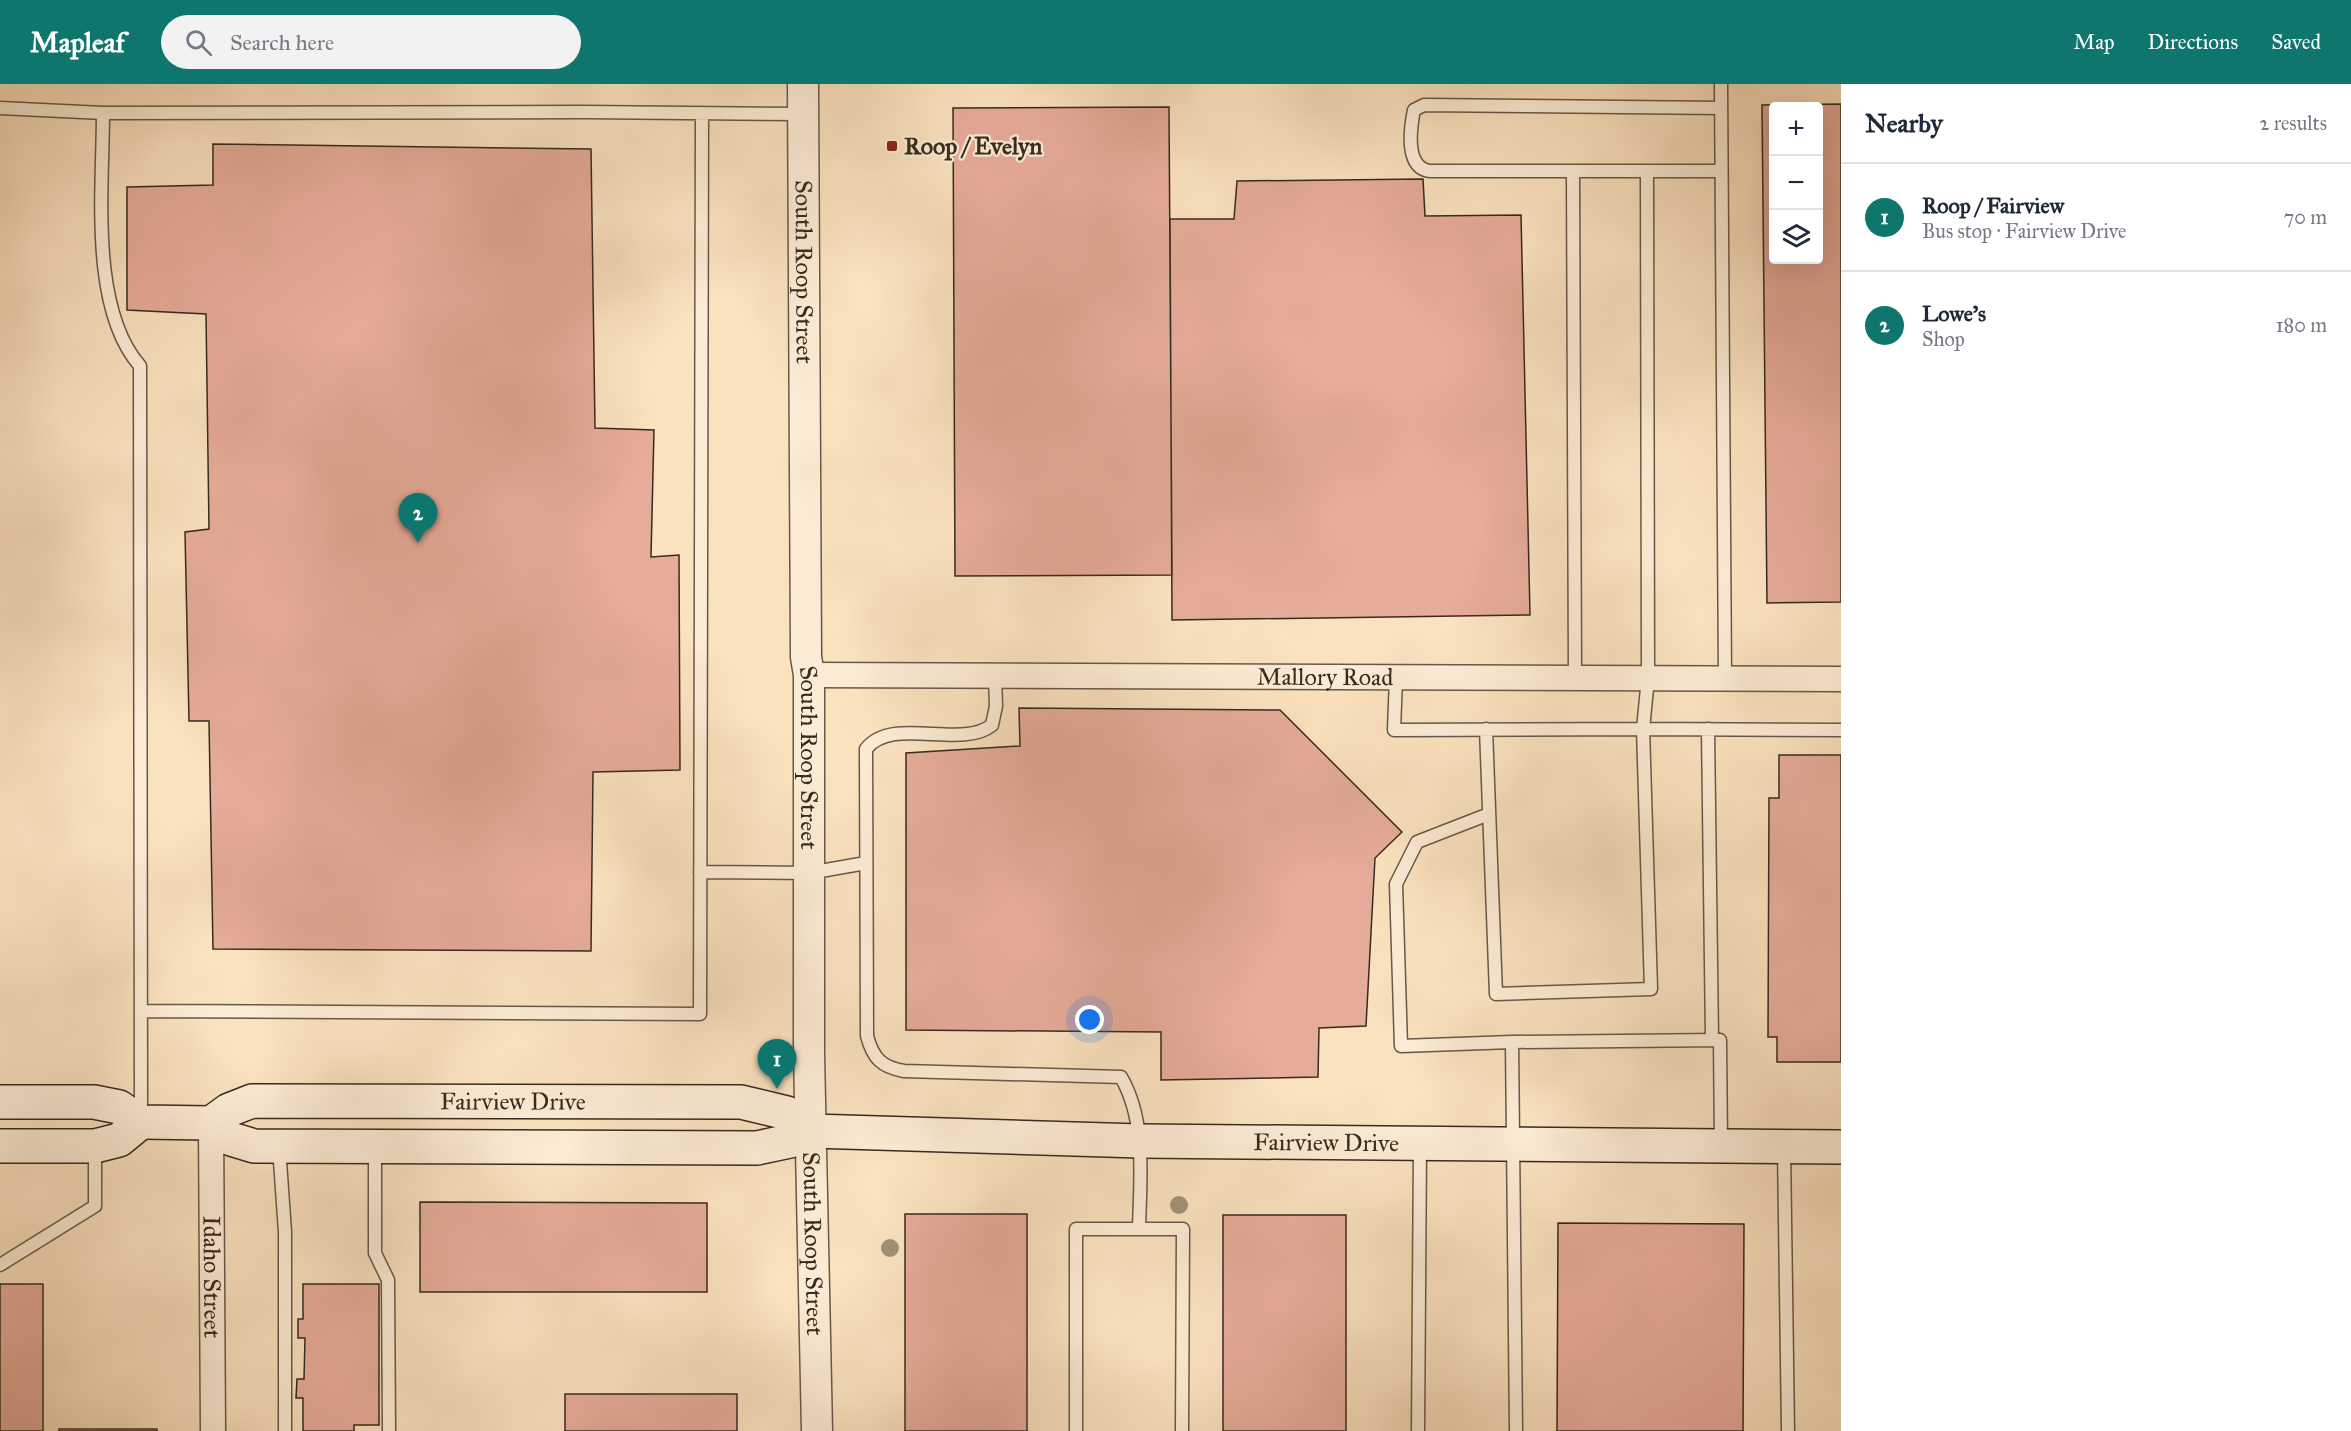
<!DOCTYPE html>
<html lang="en">
<head>
<meta charset="utf-8">
<style>
	:root { --surface:#fff; --page:#f2f2f3; --text:#1f2937; --muted:#747a83; --line:#e0e1e3; --accent:#0f766e }
	body { margin:0; font-family:"IM FELL Great Primer",serif; background:var(--page); color:var(--text) }
	.controls { position:absolute; right:18px; top:18px; display:grid; overflow:hidden; border-radius:6px; box-shadow:0 6px 24px #0002 }
	.controls button { width:54px; height:54px; display:grid; place-items:center; padding:0; border:0; border-bottom:2px solid var(--line); background:var(--surface); color:var(--text); font:30px sans-serif }
	.you { position:absolute; left:1090px; top:936px; width:21px; height:21px; margin:-15px; border:4px solid #fff; border-radius:50%; background:#1a73e8; box-shadow:0 0 0 9px #1a73e833 }
	.badge { display:grid; place-items:center; width:39px; height:39px; border-radius:50%; background:var(--accent); color:#fff; font-size:20px; font-weight:700 }
	.pin { position:absolute; translate:-50% -50px; filter:drop-shadow(0 2px 3px #0008) }
	.pin::after { content:''; position:absolute; top:32px; width:21px; height:18px; background:inherit; clip-path:polygon(0 0,100% 0,50% 100%) }
	.list { margin:0; padding:0; list-style:none }
	h2 { display:flex; justify-content:space-between; align-items:center; height:78px; margin:0; padding:0 24px; font-size:26px }
	h2 small { font-size:20px; font-weight:400; color:var(--muted) }
	.list li { display:grid; grid-template-columns:39px 1fr auto; gap:18px; align-items:center; box-sizing:border-box; height:108px; padding:0 24px; border-top:2px solid var(--line) }
	.list b { display:block; font-size:22px; white-space:nowrap }
	.list p { margin:0; font-size:20px; white-space:nowrap; color:var(--muted) }
	.list em { font-size:20px; font-style:normal; color:var(--muted) }
	.icon { flex:none; width:33px; height:33px; fill:none; stroke:currentColor; stroke-width:2; stroke-linecap:round; stroke-linejoin:round }
	.map { position:relative; flex:none; width:1841px; height:1347px; overflow:hidden }
	header { display:flex; align-items:center; gap:36px; box-sizing:border-box; height:84px; padding:0 30px; background:var(--accent); color:#fff }
	header strong { font-size:28px }
	nav { display:flex; gap:33px; margin-inline-start:auto; font-size:21px }
	.search { width:420px; height:54px; background:var(--page); display:flex; align-items:center; gap:15px; box-sizing:border-box; padding:0 21px; border-radius:33px; color:var(--muted); font-size:22px }
	main { display:flex }
	aside { flex:1; background:var(--surface) }
	.map>svg:first-child { display:block }
	.building { fill:#e6ab99; stroke:#352b20; stroke-width:1.5; fill-rule:evenodd }
	.lines { fill:none; stroke-linecap:round; stroke-linejoin:round }
	.service-casing { stroke:#665948; stroke-width:15 }
	.minor-casing { stroke:#665948; stroke-width:27 }
	.tertiary-casing { stroke:#665948; stroke-width:33 }
	.secondary-casing { stroke:#352b20; stroke-width:36 }
	.service { stroke:#fcecd5; stroke-width:12 }
	.minor { stroke:#fcecd5; stroke-width:24 }
	.tertiary { stroke:#fcecd5; stroke-width:30 }
	.secondary { stroke:#fcecd5; stroke-width:33 }
	.tree { fill:#a09278 }
	.poi-dot { fill:#8f2418; stroke:#fcecd5; stroke-width:2 }
	.labels { text-anchor:middle; stroke-width:4.5; stroke-linejoin:round; paint-order:stroke }
	.poi-label { font-size:24px; font-weight:bold; fill:#352b20; stroke:#fcecd5; text-anchor:start }
	.street-label { font-size:24px; fill:#352b20; stroke:#fcecd5 }
</style>
</head>
<body>
<header>
<strong>Mapleaf</strong>
<div class="search"><svg class="icon" aria-label="search" viewBox="0 0 24 24"><circle cx="10" cy="10" r="6"/><path d="M15 15l6 6"/></svg>Search here</div>
<nav><a>Map</a><a>Directions</a><a>Saved</a></nav>
</header>
<main>
<div class="map">
<svg width="1841" height="1347" viewBox="0 0 1841 1347">
	<rect width="100%" height="100%" fill="#fbe2bf"/>
	<filter id="stains"><feTurbulence type="fractalNoise" baseFrequency=".00333" numOctaves="4"/><feColorMatrix values="0 0 0 0 .2 0 0 0 0 .09 0 0 0 0 .02 0 0 0 .5 -.17"/></filter>
	<radialGradient id="worn" r=".72"><stop offset=".6" stop-color="#630" stop-opacity="0"/><stop offset="1" stop-color="#630" stop-opacity=".3"/></radialGradient>
	<path class="building" d="M1841,20V518L1767,519L1762,21ZM1774,22H1818V176H1774Z
		M1169,23L1172,491L955,492L953,24Z
		M213,60L591,65L595,344L654,346L651,473L679,471L680,686L593,688L591,867L213,865L209,637H189L185,448L209,445L206,230L127,226V103L213,101Z
		M1423,95L1425,132L1521,131L1530,531L1172,536L1170,135H1234L1237,97Z
		M1019,624L1280,626L1402,748L1375,774L1366,942L1319,944L1318,993L1161,996V948L906,946V669L1020,662Z
		M1779,671H1841V978H1777V953H1768L1769,714H1779Z
		M420,1118L707,1119V1208H420Z
		M905,1130H1027V1347H905Z
		M1223,1131H1346V1347H1223Z
		M1558,1139L1744,1140L1743,1347H1557Z
		M0,1200H43V1347H0Z
		M303,1200H379V1341H354V1347H303V1314H296L297,1295H304L305,1254H298V1235H303Z
		M565,1310H737V1347H565Z
		M59,1345H157V1347H59Z"/>
	<g class="lines">
		<g class="service-casing">
			<path id="service" d="M1721,0L1725,594
				M0,24L103,29L584,28L803,30
				M1721,24L1424,21L1414,26C1410,46 1405,84 1430,87H1721
				M103,29C103,103 89,224 140,282L141,1034
				M1573,87L1575,594
				M1647,87L1648,594L1643,645L1841,646
				M995,592L996,622L992,641C961,666 892,631 866,665L867,952C873,974 881,983 904,987L1121,993C1147,1038 1140,1095 1139,1145
				M1396,593L1394,646L1643,645L1651,905L1496,910L1486,645
				M1708,645L1712,956
				M1489,730L1417,758L1396,800L1401,962L1512,958
				M700,788L809,789L866,779
				M142,927L700,930L702,29
				M279,1063L285,1148V1347
				M375,1064V1169L388,1196L389,1347
				M1784,1064L1788,1347
				M0,1181L95,1122V1064
				M1076,1347V1145H1183L1182,1347
				M1418,1347L1420,1061
				M1516,1347L1512,958L1720,956L1721,1062"/>
		</g>
		<g class="minor-casing">
			<g id="minor">
				<path id="s1" d="M809,591L1841,595"/>
				<path id="s2" d="M211,1039L213,1347"/>
			</g>
		</g>
		<g class="tertiary-casing">
			<g id="tertiary">
				<path id="s3" d="M803,0L806,573L809,591V970L817,1347"/>
			</g>
		</g>
		<g class="secondary-casing">
			<g id="secondary">
				<path id="s4" d="M0,1018H94L119,1023L141,1038L211,1039L229,1026L252,1017L741,1018L787,1029L812,1047"/>
				<path id="s5" d="M211,1039L231,1055L254,1062L757,1064L790,1057L812,1047L1140,1057L1841,1063"/>
				<path d="M0,1062H95L119,1056L141,1038"/>
			</g>
		</g>
		<use href="#service" class="service"/>
		<use href="#minor" class="minor"/>
		<use href="#tertiary" class="tertiary"/>
		<use href="#secondary" class="secondary"/>
	</g>
	<g class="tree">
		<circle cx="1179" cy="1121" r="9"/>
		<circle cx="890" cy="1164" r="9"/>
	</g>
	<rect class="poi-dot" x="886" y="56" width="12" height="12" rx="3"/>
	<g class="labels">
		<g class="poi-label">
			<text x="904" y="70">Roop / Evelyn</text>
		</g>
		<g class="street-label">
			<text dy="8" stroke="none"><textPath href="#s3" startOffset="188">South Roop Street</textPath></text>
			<text dy="8" stroke="none"><textPath href="#s1" startOffset="516">Mallory Road</textPath></text>
			<text dy="8" stroke="none"><textPath href="#s3" startOffset="674">South Roop Street</textPath></text>
			<text dy="8" stroke="none"><textPath href="#s4" startOffset="524">Fairview Drive</textPath></text>
			<text dy="8" stroke="none"><textPath href="#s5" startOffset="1125">Fairview Drive</textPath></text>
			<text dy="8" stroke="none"><textPath href="#s3" startOffset="1160">South Roop Street</textPath></text>
			<text dy="8" stroke="none"><textPath href="#s2" startOffset="154">Idaho Street</textPath></text>
		</g>
	</g>
	<rect width="100%" height="100%" filter="url(#stains)"/>
	<rect width="100%" height="100%" fill="url(#worn)"/>
</svg>
<div class="controls">
<button>+</button>
<button>−</button>
<button><svg class="icon" aria-label="layers" viewBox="0 0 24 24"><path d="M12 4l9 5-9 5-9-5zM3 14l9 5 9-5"/></svg></button>
</div>
<div class="you"></div>
<div class="pin badge" style="left:777px;top:1005px">1</div>
<div class="pin badge" style="left:418px;top:459px">2</div>
</div>
<aside>
<h2>Nearby<small>2 results</small></h2>
<ul class="list">
<li><span class="badge">1</span><div><b>Roop / Fairview</b><p>Bus stop · Fairview Drive</p></div><em>70 m</em></li>
<li><span class="badge">2</span><div><b>Lowe's</b><p>Shop</p></div><em>180 m</em></li>
</ul>
</aside>
</main>
</body>
</html>
